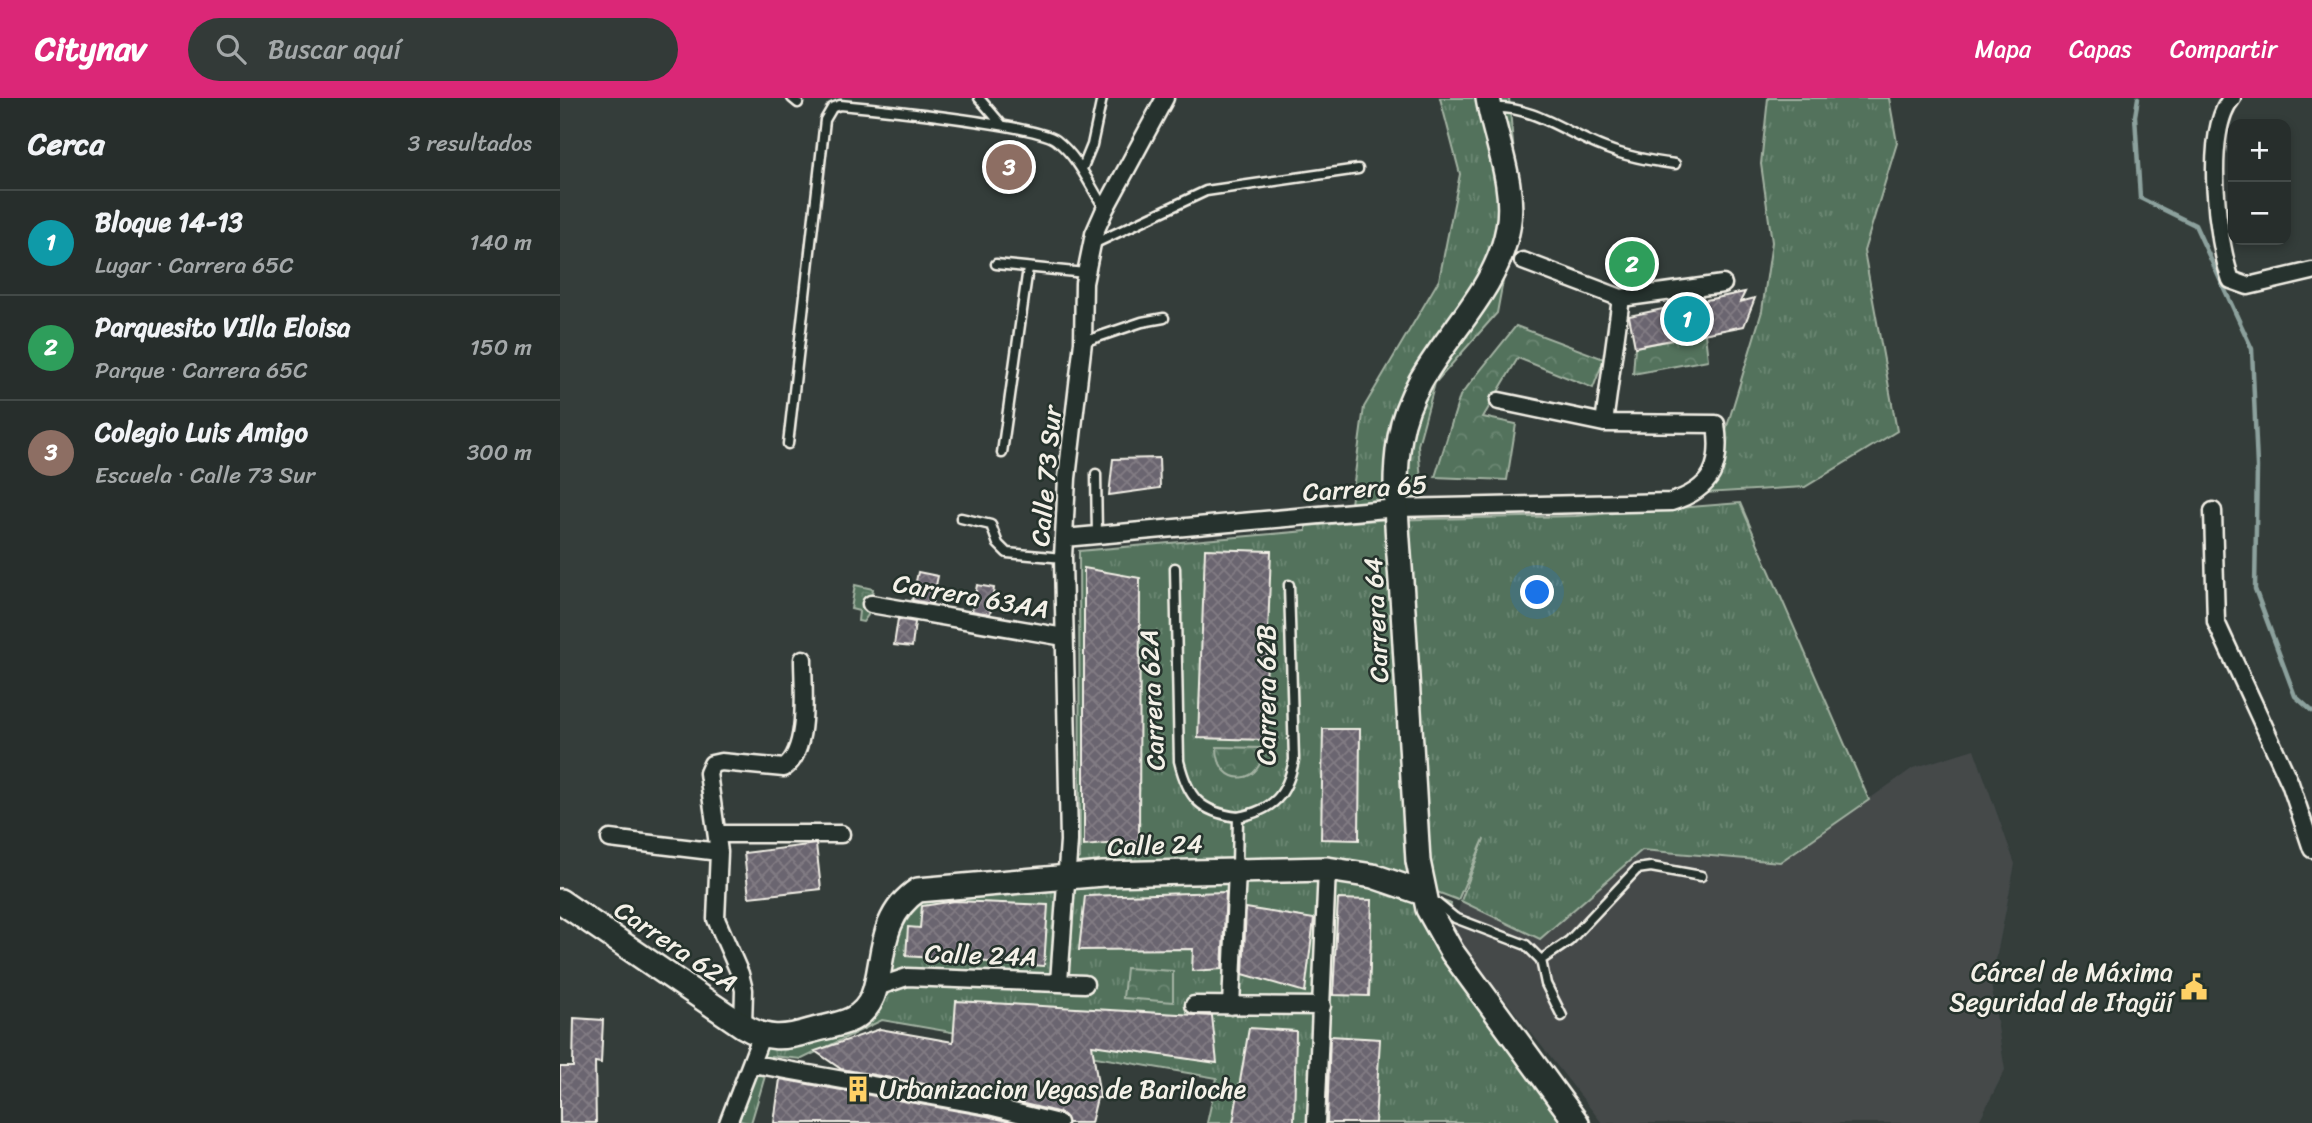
<!DOCTYPE html>
<html lang="es">
<head>
<meta charset="utf-8">
<style>
	:root { --surface:#272e2c; --page:#333a38; --text:#f1f3f6; --muted:#a4a8a9; --line:#434a48; --accent:#db2777 }
	body { margin:0; font-family:Sriracha,sans-serif; background:var(--page); color:var(--text) }
	.controls { position:absolute; right:21px; top:21px; display:grid; overflow:hidden; border-radius:14px; box-shadow:0 4px 10px #0003 }
	.controls button { width:63px; height:63px; display:grid; place-items:center; padding:0; border:0; border-bottom:2px solid var(--line); background:var(--surface); color:var(--text); font:35px sans-serif }
	.you { position:absolute; left:978px; top:495px; width:24px; height:24px; margin:-18px; border:5px solid #fff; border-radius:50%; background:#1a73e8; box-shadow:0 0 0 10px #1a73e833 }
	.badge { display:grid; place-items:center; width:46px; height:46px; border-radius:50%; background:var(--accent); color:#fff; font-size:23px; font-weight:700 }
	.pin { position:absolute; translate:-50% -50%; border:4px solid #fff; box-shadow:0 2px 7px #0006 }
	.list { margin:0; padding:0; list-style:none }
	h2 { display:flex; justify-content:space-between; align-items:center; height:91px; margin:0; padding:0 28px; font-size:30px }
	h2 small { font-size:23px; font-weight:400; color:var(--muted) }
	.list li { display:grid; grid-template-columns:46px 1fr auto; gap:21px; align-items:center; box-sizing:border-box; height:105px; padding:0 28px; border-top:2px solid var(--line) }
	.list b { display:block; font-size:26px; white-space:nowrap }
	.list p { margin:0; font-size:23px; white-space:nowrap; color:var(--muted) }
	.list em { font-size:23px; font-style:normal; color:var(--muted) }
	.icon { flex:none; width:38px; height:38px; fill:none; stroke:currentColor; stroke-width:2; stroke-linecap:round; stroke-linejoin:round }
	.map { position:relative; flex:none; width:1752px; height:1025px; overflow:hidden }
	header { display:flex; align-items:center; gap:42px; box-sizing:border-box; height:98px; padding:0 35px; background:var(--accent); color:#fff }
	header strong { font-size:33px }
	nav { display:flex; gap:38px; margin-inline-start:auto; font-size:24px }
	.search { width:490px; height:63px; background:var(--page); display:flex; align-items:center; gap:18px; box-sizing:border-box; padding:0 24px; border-radius:38px; color:var(--muted); font-size:26px }
	main { display:flex }
	aside { flex:1; background:var(--surface) }
	.map>svg:first-child { display:block }
	.built { fill:#44494a }
	.grass { fill:url(#grass-tufts); stroke:#a3b2a2; stroke-width:2 }
	.park { fill:url(#park-crowns); stroke:#a3b2a2; stroke-width:2 }
	.lines { fill:none; stroke-linecap:round; stroke-linejoin:round }
	.stream { stroke:#8ca19d; stroke-width:4.5 }
	.building { fill:url(#building-cross-hatch); stroke:#f4f1e8; stroke-width:2 }
	.lane-casing { stroke:#f4f1e8; stroke-width:13 }
	.street-casing { stroke:#f4f1e8; stroke-width:21 }
	.secondary-casing { stroke:#f4f1e8; stroke-width:28 }
	.lane { stroke:#26332d; stroke-width:8 }
	.street { stroke:#26332d; stroke-width:16 }
	.secondary { stroke:#26332d; stroke-width:23 }
	.labels { text-anchor:middle; stroke-width:5; stroke-linejoin:round; paint-order:stroke }
	.street-label { font-size:26px; fill:#f4f1e8; stroke:#26332d }
	.poi-label { font-size:26px; fill:#f4f1e8; stroke:#26332d; text-anchor:end }
</style>
</head>
<body>
<header>
<strong>Citynav</strong>
<div class="search"><svg class="icon" aria-label="search" viewBox="0 0 24 24"><circle cx="10" cy="10" r="6"/><path d="M15 15l6 6"/></svg>Buscar aquí</div>
<nav><a>Mapa</a><a>Capas</a><a>Compartir</a></nav>
</header>
<main>
<aside>
<h2>Cerca<small>3 resultados</small></h2>
<ul class="list">
<li><span class="badge" style="background:#0f9aa8">1</span><div><b>Bloque 14-13</b><p>Lugar · Carrera 65C</p></div><em>140 m</em></li>
<li><span class="badge" style="background:#2e9e5b">2</span><div><b>Parquesito VIlla Eloisa</b><p>Parque · Carrera 65C</p></div><em>150 m</em></li>
<li><span class="badge" style="background:#8d6e63">3</span><div><b>Colegio Luis Amigo</b><p>Escuela · Calle 73 Sur</p></div><em>300 m</em></li>
</ul>
</aside>
<div class="map">
<svg width="1752" height="1025" viewBox="0 0 1752 1025">
	<defs>
		<pattern id="grass-tufts" width="24" height="20" patternUnits="userSpaceOnUse" patternTransform="scale(1.75)"><rect width="24" height="20" fill="#52725c"/><path d="M3 7l-1-3M5 7V3M7 7l1-3M15 17l-1-3M17 17v-4M19 17l1-3" fill="none" stroke="#6c8773"/></pattern>
		<pattern id="park-crowns" width="20" height="18" patternUnits="userSpaceOnUse" patternTransform="scale(1.75)"><rect width="20" height="18" fill="#52725c"/><path d="M2 6a3 3 0 1 1 6 0M12 15a3 3 0 1 1 6 0" fill="none" stroke="#6c8773"/></pattern>
		<pattern id="building-cross-hatch" width="8" height="8" patternUnits="userSpaceOnUse" patternTransform="scale(1.75)"><rect width="8" height="8" fill="#6b656f"/><path d="M0 0l8 8M0 8l8-8" fill="none" stroke="#817c84"/></pattern>
	</defs>
	<rect width="100%" height="100%" fill="#343d3a"/>
	<filter id="ink" filterUnits="userSpaceOnUse"><feTurbulence type="fractalNoise" baseFrequency=".0143" numOctaves="2"/><feDisplacementMap in="SourceGraphic" scale="14" xChannelSelector="R" yChannelSelector="G"/><feConvolveMatrix kernelMatrix="1 2 1 2 8 2 1 2 1" color-interpolation-filters="sRGB"/></filter>
	<g filter="url(#ink)">
		<path class="built" d="M1414,651L1455,766L1431,886L1445,972L1418,1025H1042L892,834L901,803L980,841L1082,752L1220,764L1353,670Z"/>
		<path class="grass" d="M880,0H949L958,103L937,215L875,285L858,347L864,418L789,421L804,309L879,182L900,76Z
			M1208,0H1329L1337,45L1304,153L1337,333L1245,389L1145,395L1165,366L1162,345L1202,213L1212,144L1201,66Z
			M1180,405L1309,702L1220,764L1082,752L980,841L901,803L924,741L898,802L864,789L838,786L891,806L887,837L1031,1025H647L657,980L322,922L242,961L211,958L191,1025L179,1023L206,943L299,922C319,875 335,829 371,792L490,791L520,760L519,453L746,433V428L818,422L1016,418Z"/>
		<path class="park" d="M1084,147L1083,184L1061,189L1062,149Z
			M956,228L1044,261L1033,290L958,260L923,319L956,326L947,382L875,379L900,298Z
			M1145,236L1148,262L1073,276L1075,249Z
			M295,487L313,491L308,517L303,524L298,523L299,513L291,511Z
			M657,649L701,650C707,686 657,693 657,649Z
			M566,870L613,873V904L563,900Z"/>
		<g class="lines">
			<path class="stream" d="M1578,0L1575,18L1580,100L1635,127L1692,251L1697,369L1695,491L1735,598L1752,613"/>
		</g>
		<path class="building" d="M1185,194L1180,204L1195,200L1184,228L1075,249L1069,218Z
			M599,360L600,390L549,397L553,361Z
			M645,451L711,453L704,642L638,640Z
			M524,470L580,480L579,743L524,748Z
			M358,474L378,478L372,506L352,502Z
			M417,487L434,490L430,516L412,513Z
			M338,521L355,524L352,549L334,547Z
			M763,631H800L799,742L761,741Z
			M256,746L261,791L189,799L184,755Z
			M666,794L662,871L632,873L633,851L519,852L525,798Z
			M778,801L812,802L809,898L773,897Z
			M395,803L488,807L484,868L346,858L348,829L360,830L362,808Z
			M686,810L754,821L745,894L683,876Z
			M396,903L652,918L657,965L532,947L540,1000H537L531,1025H508L501,1015L432,998L281,971L255,953L320,931L393,944Z
			M14,920L43,922L41,965L35,964L36,1025H0V969H13Z
			M689,930L736,933L734,1025H673Z
			M770,938L820,941L815,1025H767Z
			M220,981L427,1018L454,1025H214Z"/>
		<g class="lines">
			<g class="lane-casing">
				<path id="lane" d="M232,0L238,5
					M419,0L442,27
					M932,10C973,7 1009,37 1045,50C1068,59 1091,63 1115,66
					M523,69L532,47L542,0
					M531,147L646,93L798,71
					M436,166L525,175
					M523,244L582,224L604,220
					M228,346L265,22L272,10L280,7C314,10 477,27 496,42C520,61 529,87 545,111
					M442,355L468,170
					M536,376L537,438
					M401,420L431,427L438,446L447,455L503,460
					M615,470L619,663C628,700 640,714 678,719L677,769
					M678,719C714,712 727,697 734,662L729,487
					M873,802L895,820L966,847L981,862L986,886L1002,918
					M981,862L1009,843L1077,771L1091,769L1141,778"/>
			</g>
			<g class="street-casing">
				<path id="street" d="M1672,0C1643,32 1657,144 1671,182L1688,188L1752,173
					M963,163L1061,200L1163,186
					M1044,325L1061,200
					M1653,413L1656,524L1730,685L1752,751
					M504,440L837,410L1111,404C1153,391 1162,368 1156,326L1044,325L939,303
					M311,506L504,539
					M157,736H281
					M50,741L159,754
					M499,884L509,743L503,460L507,380L523,244L524,185L534,136L545,111L605,0
					M317,889L347,879L525,886
					M634,907L762,908
					M671,908L677,772
					M183,928L184,892L180,876L156,821L159,754L148,675L152,666L161,664L224,670C250,652 243,590 243,561
					M193,966L429,1008L498,1025
					M168,1025L201,939
					M756,1025L767,771"/>
			</g>
			<g class="secondary-casing">
				<path id="secondary" d="M928,0C935,42 956,87 948,130C934,210 853,258 840,339C831,391 839,446 842,498C848,586 853,674 858,763L868,811L892,854L1017,1025
					M0,803L183,928C207,942 224,941 250,933C264,929 280,927 292,921C336,900 303,828 358,792L543,776L767,771L813,778L863,795"/>
			</g>
			<use href="#lane" class="lane"/>
			<use href="#street" class="street"/>
			<use href="#secondary" class="secondary"/>
		</g>
	</g>
	<defs>
		<g id="civic-bare" transform="scale(2.1)"><path d="M-.6-6.5H3V-4.5H.6V-3L4-1V1h2V6H-6V1h2V-1L-.6-3ZM-1.2 2.5V6h2.4V2.5Z" fill="#ffd166" stroke="#26332d" stroke-width="2.5" paint-order="stroke"/></g>
		<g id="building-bare" transform="scale(2.1)"><path d="M-4-6H4V6H1V3H-1V6H-4ZM-2.5-4.3h1.7v1.8h-1.7ZM.8-4.3h1.7v1.8H.8ZM-2.5-1h1.7V.8h-1.7ZM.8-1h1.7V.8H.8Z" fill="#ffd166" stroke="#26332d" stroke-width="2.5" paint-order="stroke"/></g>
	</defs>
	<g fill-rule="evenodd">
		<use href="#civic-bare" x="1634" y="889"/>
		<use href="#building-bare" x="298" y="991"/>
	</g>
	<g class="labels">
		<g class="street-label">
			<text transform="translate(486 378) rotate(-85)" y="9">Calle 73 Sur</text>
			<text transform="translate(805 390) rotate(-4)" y="9">Carrera 65</text>
			<text transform="translate(411 498) rotate(10)" y="9">Carrera 63AA</text>
			<text transform="translate(816 522) rotate(-93)" y="9">Carrera 64</text>
			<text transform="translate(706 597) rotate(-90)" y="9">Carrera 62B</text>
			<text transform="translate(592 602) rotate(-93)" y="9">Carrera 62A</text>
			<text transform="translate(595 747) rotate(-2)" y="9">Calle 24</text>
			<text transform="translate(116 848) rotate(34)" y="9">Carrera 62A</text>
			<text transform="translate(421 857) rotate(2)" y="9">Calle 24A</text>
		</g>
		<g class="poi-label">
			<text x="1613" y="883">Cárcel de Máxima<tspan x="1613" dy="30">Seguridad de Itagüí</tspan></text>
			<text x="319" y="1000" text-anchor="start">Urbanizacion Vegas de Bariloche</text>
		</g>
	</g>
</svg>
<div class="controls">
<button>+</button>
<button>−</button>
</div>
<div class="you"></div>
<div class="pin badge" style="left:1127px;top:221px;background:#0f9aa8">1</div>
<div class="pin badge" style="left:1072px;top:166px;background:#2e9e5b">2</div>
<div class="pin badge" style="left:449px;top:69px;background:#8d6e63">3</div>
</div>
</main>
</body>
</html>
